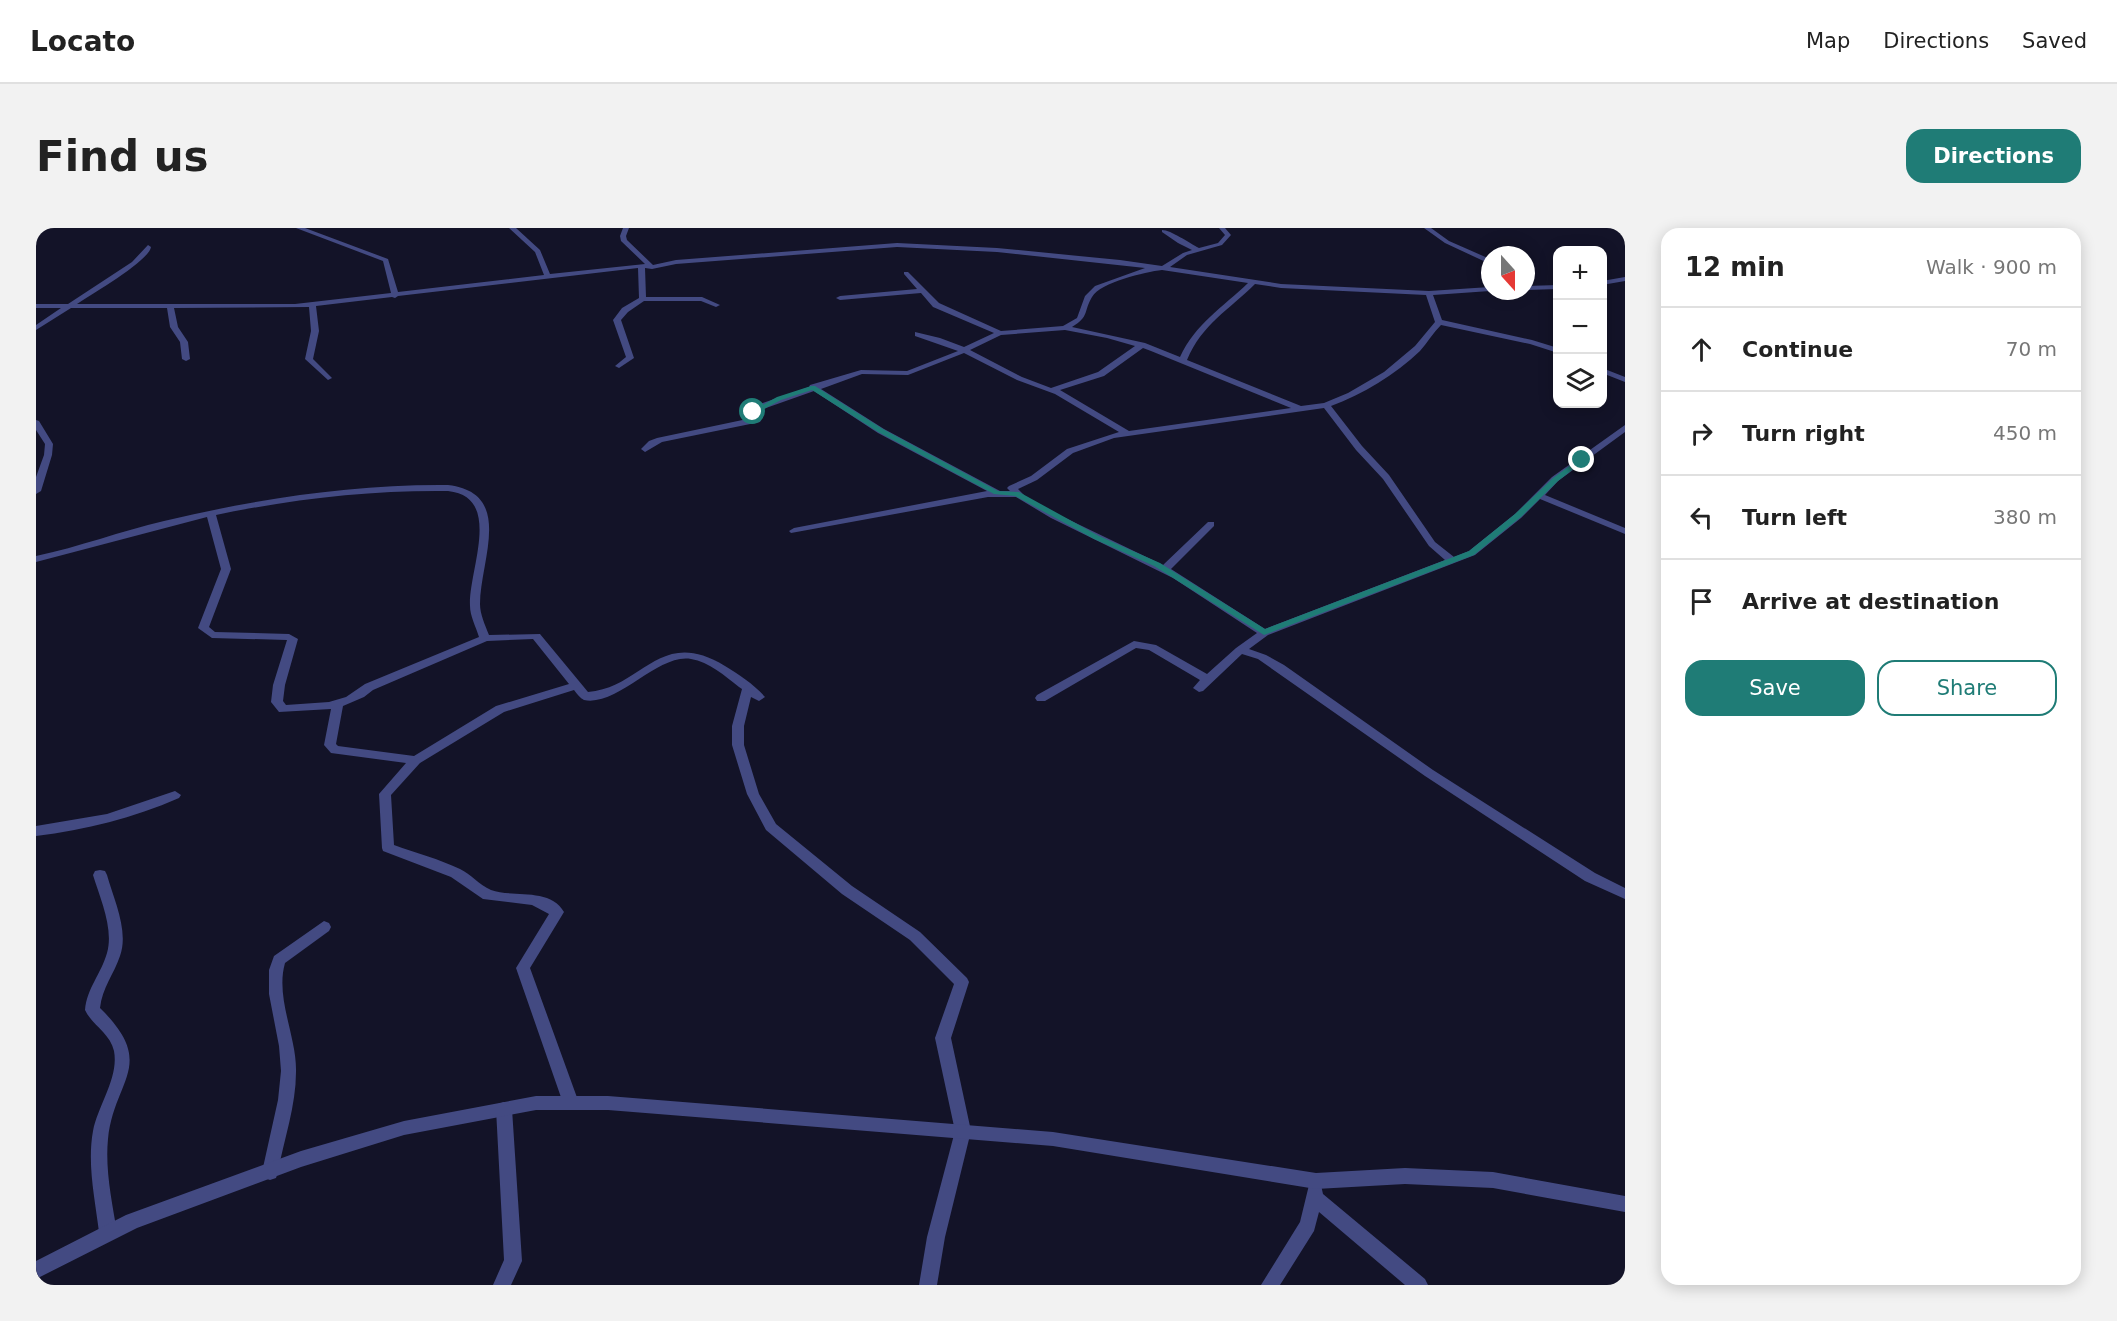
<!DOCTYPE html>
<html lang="en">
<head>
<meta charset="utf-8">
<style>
	:root { --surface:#fff; --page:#f2f2f2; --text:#222; --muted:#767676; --line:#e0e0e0; --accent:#1f7c76 }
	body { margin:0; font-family:"DejaVu Sans",sans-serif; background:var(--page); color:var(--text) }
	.controls { position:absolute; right:18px; top:18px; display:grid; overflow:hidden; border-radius:12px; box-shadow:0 3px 15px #0003 }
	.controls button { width:54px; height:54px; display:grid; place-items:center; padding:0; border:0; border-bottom:2px solid var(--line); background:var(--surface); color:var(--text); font:30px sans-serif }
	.compass { position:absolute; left:1445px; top:18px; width:54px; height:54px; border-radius:50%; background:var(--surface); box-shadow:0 3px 15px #0003; rotate:159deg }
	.stop { position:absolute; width:18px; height:18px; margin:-14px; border:4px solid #1f7c76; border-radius:50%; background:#fff }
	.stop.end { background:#1f7c76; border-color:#fff; box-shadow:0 2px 6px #0008 }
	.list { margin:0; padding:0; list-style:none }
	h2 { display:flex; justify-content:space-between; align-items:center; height:78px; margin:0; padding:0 24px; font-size:26px }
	h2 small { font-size:20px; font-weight:400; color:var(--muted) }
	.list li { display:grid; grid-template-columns:39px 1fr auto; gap:18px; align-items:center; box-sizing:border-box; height:84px; padding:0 24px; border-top:2px solid var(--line) }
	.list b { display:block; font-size:22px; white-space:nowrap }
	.list em { font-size:20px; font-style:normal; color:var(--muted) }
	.actions { display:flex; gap:12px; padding:18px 24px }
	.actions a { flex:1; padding:14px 0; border:2px solid var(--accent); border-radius:18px; text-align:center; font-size:21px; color:var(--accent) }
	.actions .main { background:var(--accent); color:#fff }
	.icon { flex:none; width:33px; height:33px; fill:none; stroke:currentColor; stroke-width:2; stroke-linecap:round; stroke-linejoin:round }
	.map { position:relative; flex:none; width:1589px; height:1057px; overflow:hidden; border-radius:18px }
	header { display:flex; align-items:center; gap:36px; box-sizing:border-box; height:84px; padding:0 30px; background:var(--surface); border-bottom:2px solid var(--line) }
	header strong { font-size:28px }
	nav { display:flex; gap:33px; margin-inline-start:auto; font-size:21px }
	.intro { display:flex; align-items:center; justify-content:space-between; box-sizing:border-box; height:144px; padding:0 36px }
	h1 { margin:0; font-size:42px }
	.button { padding:15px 27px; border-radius:18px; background:var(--accent); color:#fff; font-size:21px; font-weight:700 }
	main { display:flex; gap:36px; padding:0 36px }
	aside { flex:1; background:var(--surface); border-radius:18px; box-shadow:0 3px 15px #0003 }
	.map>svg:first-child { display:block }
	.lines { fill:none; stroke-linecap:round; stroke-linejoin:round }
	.minor { fill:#434a82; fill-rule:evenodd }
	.tertiary { fill:#434a82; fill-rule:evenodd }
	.route { fill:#1f7c76 }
</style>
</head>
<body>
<header>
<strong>Locato</strong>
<nav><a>Map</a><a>Directions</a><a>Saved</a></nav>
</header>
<div class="intro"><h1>Find us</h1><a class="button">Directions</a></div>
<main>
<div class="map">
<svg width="1589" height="1057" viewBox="0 0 1589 1057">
	<rect width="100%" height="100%" fill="#131328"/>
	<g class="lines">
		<path class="minor" d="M9,0L0,5V1Z
			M260,0H269L352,31L362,64L508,47L499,24L473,0H480L504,22L514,46L609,36L585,13L584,8L587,0H593L590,8L591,12L617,37L640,32L861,15L961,20L1084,32L1126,38L1147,25L1156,22L1142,15L1126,4V2C1135,2 1153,15 1163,20L1182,15L1189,7L1183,0H1189L1195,7L1186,17L1151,27L1134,39L1245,56L1393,63L1454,59V63L1397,67L1406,92L1496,112L1522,120V125L1494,116L1405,97C1397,105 1391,115 1384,123C1359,147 1327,166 1295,178L1326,218L1353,247L1399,314L1418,329L1433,323L1479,286L1516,249L1589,197V204L1522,253L1509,267L1589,300V306L1504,271L1485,290L1439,327L1232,407L1213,421L1230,427L1248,437L1397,542L1559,645L1589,660V671L1549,653L1389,548L1222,431L1206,426L1167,463L1163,464L1157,460L1164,452L1113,422L1100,420L1009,473H1001L999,470L1001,467L1098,413L1120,417L1171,446L1200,420L1221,405L1137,350L1015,290L980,269H952L755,305L753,303L758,300L951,263L842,205L778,163L730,180L722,185L725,192L724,194L626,214L609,224L605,221L613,213L621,210L716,190L713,184L724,176L773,159L774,157L825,142L871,143L922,123L879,108V104L904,110L928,119L958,105L897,79L885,65L804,72L800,70L804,68L881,61L868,46V44H872L903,75L965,103L1027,98L1041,90L1049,68L1059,58L1109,40L961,24L861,19L640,36L616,41L609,40L610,69H666L684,77L680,79L665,73H608L592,84L585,92L598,130L583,140L579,138L590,129L577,92L586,80L603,70L602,40L362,68L359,70L356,69L280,78L283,103L277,131L296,150L292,152L269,131L275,103L273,79L138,80L142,99L152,114L154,131L150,133L146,131L144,114L134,99L131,80H35L0,102V97L25,80H0V76H32L96,34L112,17L115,19C113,33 56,66 41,76H259L355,65L347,33ZM1126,42L1212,55C1187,79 1159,96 1144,129L1109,115L1036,99C1054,88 1047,84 1056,69C1065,54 1109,44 1126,42ZM1219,56L1245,60L1390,67L1399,94L1379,118L1348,144L1312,165L1288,175L1265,178L1151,132C1166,96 1193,82 1219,56ZM1029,102L1071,110L1099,118L1062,144L1015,160L986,149L934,122L965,107ZM1107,120L1115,123L1255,180L1093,203L1024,162L1068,148ZM928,125L981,152L1019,166L1083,204L1031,221L995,248L973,258L971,260L974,263H964L848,201L785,161L826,146L872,147ZM1288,180L1320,222L1347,251L1393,318L1409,332L1229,401L1135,341L1178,298V294H1172L1127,337L1021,286L989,268L982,261L1001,252L1037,225L1078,210Z
			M1388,0H1395L1413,13L1454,31V36L1409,15Z
			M1589,49V53L1566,57V53Z
			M1522,57V61L1490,62V58Z
			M1566,140L1589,149V154L1566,145Z
			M0,192L3,193L17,216L16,227L5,263L0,266V249L8,227L9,216L0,202Z
			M412,257C479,265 444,333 444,376C444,386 449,397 453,407L504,406L552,464C607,460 623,398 689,438C702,446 719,457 729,469L723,473L715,469L708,498V517L723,566L740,596L816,658L884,704L931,750L933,754L915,810L935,903L909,1009L901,1057H883L891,1009L919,903L899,810L918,756L874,712L806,666L730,602L711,566L696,517V498L706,461L703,459C689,448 673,434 655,431C622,425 582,479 548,472C544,470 541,466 538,462L468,484L384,535L355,567L358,617C380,625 403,631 424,641C435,646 443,657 455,662C476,670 514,659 528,684L494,740L543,875L541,880L535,882L529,880L527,875L480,740L513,686L496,677L447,671L415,649L347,623L346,620L343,566L370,535L295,525L288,517L295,481L243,484L235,474L237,457L251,412L176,410L162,400L185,341L171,289L0,334V328C43,319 85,303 128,293C221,271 316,256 412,257ZM412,263C468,269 432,343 434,378C434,388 440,399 443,409L329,456L310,469L293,474L250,477L247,473L249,457L262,411L253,406L179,404L173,399L195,341L180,287C256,271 335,262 412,263ZM497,411L533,456L460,478L378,528L302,518L300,516L307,478L328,469L337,462L451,413Z
			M139,563L145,567L143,570C97,590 50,602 0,608V598L71,586Z
			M64,642L69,643L71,647C78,672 93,703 84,728C78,746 66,760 64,780C122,837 78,851 72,911C69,942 76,974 81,1004L78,1010L72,1012L66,1010L63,1004C59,971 51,936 57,903C62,877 83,850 78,823C74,805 56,797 49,782C51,760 65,746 71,725C78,701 64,670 57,647L59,643Z
			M288,693L293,695L295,699L293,703L249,735C239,770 261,809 260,844C260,878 248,911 242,944L240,950L234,952L228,950L226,944L242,872L245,843L243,818L233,766V742L238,728Z
			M468,874L474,876L476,881L486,1033L475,1057H457L468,1032L460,881L462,876Z
			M1279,955L1285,957L1287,966L1389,1051L1392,1057H1369L1283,984L1278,1003L1244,1057H1225L1264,994L1273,957Z"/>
		<path class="tertiary" d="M500,868H572L1017,904L1280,945L1369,940L1457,944L1589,968V984L1457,960L1369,956L1280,961L1017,918L572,882H500L368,907L265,939L101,1000L0,1051V1033L90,987L265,923L368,893Z"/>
	</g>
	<path class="route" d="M775,158H779L847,201L962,263L983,264L1063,308L1124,335L1229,401L1433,323L1479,286L1517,250L1543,231L1549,232L1522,253L1485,289L1438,327L1228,407L1118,338L1058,311L979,268L958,266L842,204L776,162L745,172L720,185L714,184L741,169Z"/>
</svg>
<div class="controls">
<button>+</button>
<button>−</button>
<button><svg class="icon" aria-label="layers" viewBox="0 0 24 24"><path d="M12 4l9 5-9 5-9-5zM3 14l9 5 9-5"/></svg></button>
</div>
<svg class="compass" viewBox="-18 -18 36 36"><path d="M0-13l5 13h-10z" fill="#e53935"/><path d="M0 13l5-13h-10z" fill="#767676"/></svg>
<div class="stop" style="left:717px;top:184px"></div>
<div class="stop end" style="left:1546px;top:232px"></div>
</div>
<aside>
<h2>12 min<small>Walk · 900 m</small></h2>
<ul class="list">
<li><svg class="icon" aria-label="ahead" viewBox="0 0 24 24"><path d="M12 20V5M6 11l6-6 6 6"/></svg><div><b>Continue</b></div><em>70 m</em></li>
<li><svg class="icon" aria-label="right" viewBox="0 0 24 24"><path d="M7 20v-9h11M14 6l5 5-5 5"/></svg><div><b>Turn right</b></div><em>450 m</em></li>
<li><svg class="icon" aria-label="left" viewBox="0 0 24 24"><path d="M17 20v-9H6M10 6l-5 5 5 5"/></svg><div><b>Turn left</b></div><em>380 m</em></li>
<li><svg class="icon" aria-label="arrive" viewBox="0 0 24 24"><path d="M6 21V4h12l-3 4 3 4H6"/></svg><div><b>Arrive at destination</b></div></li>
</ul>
<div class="actions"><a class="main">Save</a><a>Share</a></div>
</aside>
</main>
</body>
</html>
